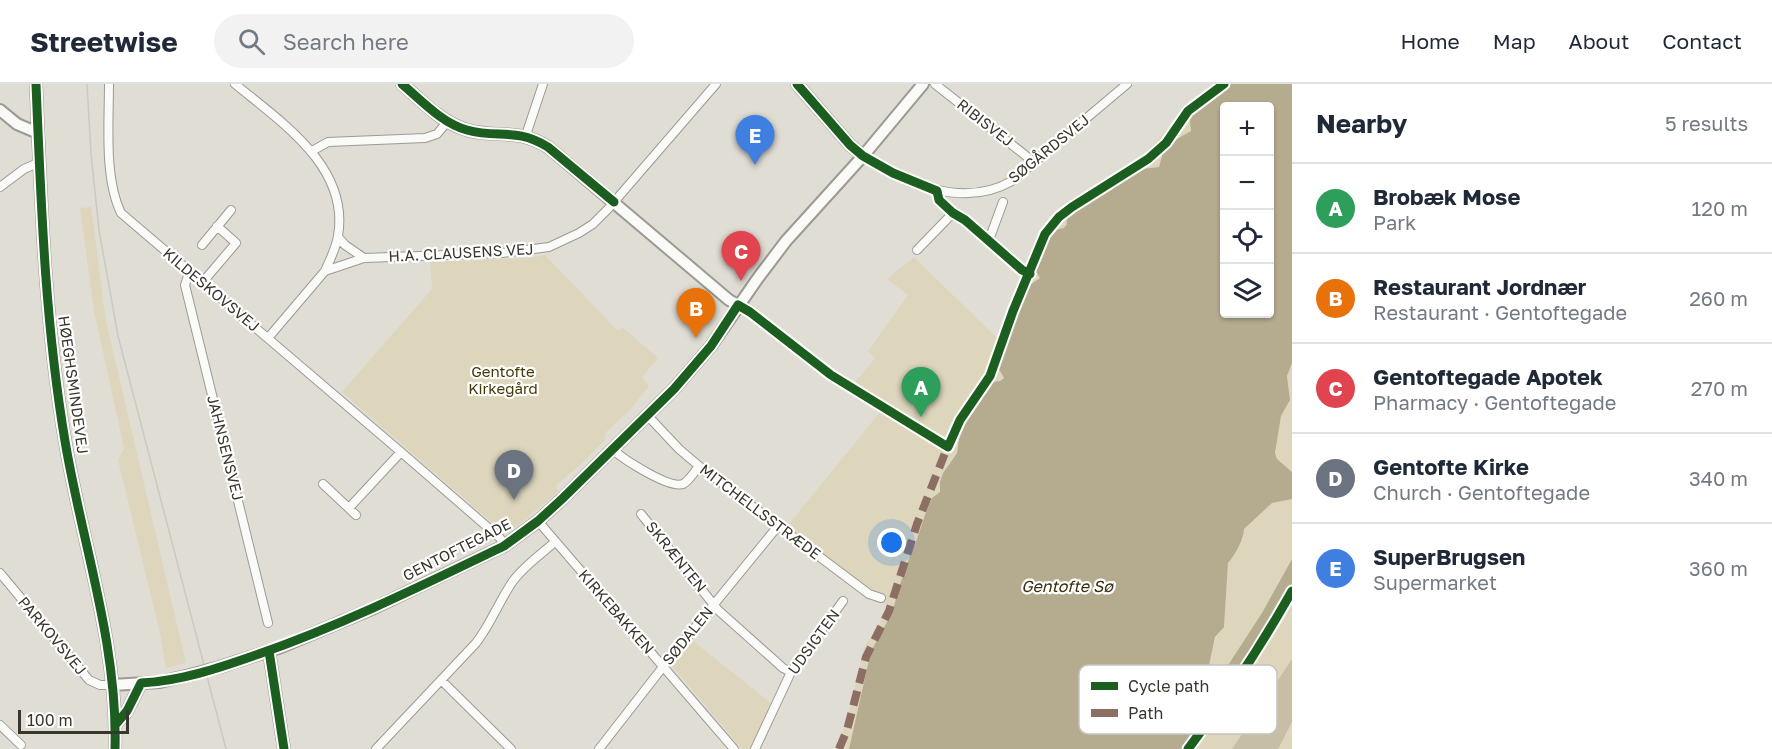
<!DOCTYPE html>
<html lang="en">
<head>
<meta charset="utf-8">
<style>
	:root { --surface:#fff; --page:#f2f2f3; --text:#1f2937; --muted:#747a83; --line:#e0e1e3; --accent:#7c3aed }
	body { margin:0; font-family:"Golos Text",sans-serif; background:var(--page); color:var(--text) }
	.controls { position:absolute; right:18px; top:18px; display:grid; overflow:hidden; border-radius:6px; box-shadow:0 2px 4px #0004 }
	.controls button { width:54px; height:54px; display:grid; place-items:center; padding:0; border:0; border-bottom:2px solid var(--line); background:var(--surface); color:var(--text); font:30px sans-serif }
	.scale { position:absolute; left:18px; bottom:15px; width:111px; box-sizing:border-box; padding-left:6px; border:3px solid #38362e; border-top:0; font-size:16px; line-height:21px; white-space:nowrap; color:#38362e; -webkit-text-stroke:4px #fff; paint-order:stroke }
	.you { position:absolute; left:892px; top:459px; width:21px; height:21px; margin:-15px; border:4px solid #fff; border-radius:50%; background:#1a73e8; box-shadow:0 0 0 9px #1a73e833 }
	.badge { display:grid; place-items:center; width:39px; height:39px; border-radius:50%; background:var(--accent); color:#fff; font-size:20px; font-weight:700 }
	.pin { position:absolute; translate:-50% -50px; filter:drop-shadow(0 2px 3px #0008) }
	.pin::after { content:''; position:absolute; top:32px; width:21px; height:18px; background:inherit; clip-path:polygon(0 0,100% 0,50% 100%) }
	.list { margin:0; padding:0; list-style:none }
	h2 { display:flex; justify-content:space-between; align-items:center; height:78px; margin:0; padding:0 24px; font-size:26px }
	h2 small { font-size:20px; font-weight:400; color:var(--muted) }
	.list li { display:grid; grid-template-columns:39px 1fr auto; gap:18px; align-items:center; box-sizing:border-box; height:90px; padding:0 24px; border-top:2px solid var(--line) }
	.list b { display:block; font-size:22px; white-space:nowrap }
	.list p { margin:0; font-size:20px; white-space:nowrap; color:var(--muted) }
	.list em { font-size:20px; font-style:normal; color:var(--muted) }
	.icon { flex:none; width:33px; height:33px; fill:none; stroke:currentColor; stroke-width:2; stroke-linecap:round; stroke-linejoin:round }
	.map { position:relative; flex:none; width:1292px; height:665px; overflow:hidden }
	header { display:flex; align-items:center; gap:36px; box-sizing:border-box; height:84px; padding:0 30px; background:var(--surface); border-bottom:2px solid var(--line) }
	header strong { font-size:28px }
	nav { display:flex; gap:33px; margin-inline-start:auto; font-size:21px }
	.search { width:420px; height:54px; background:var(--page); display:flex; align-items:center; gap:15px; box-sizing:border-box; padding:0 21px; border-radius:33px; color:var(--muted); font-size:22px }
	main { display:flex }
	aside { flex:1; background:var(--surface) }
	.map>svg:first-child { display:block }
	.green { fill:#ddd6bd }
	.forest { fill:#c6bea5 }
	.water { fill:#b5ac8f; fill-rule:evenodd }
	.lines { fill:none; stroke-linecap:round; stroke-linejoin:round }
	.street-casing { stroke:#9c9a93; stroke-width:10 }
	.secondary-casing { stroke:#9c9a93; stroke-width:14 }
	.street { stroke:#fafaf9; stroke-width:8 }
	.secondary { stroke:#fafaf9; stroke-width:10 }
	.tram { stroke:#c9c9c6; stroke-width:1.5 }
	.secondary-bridge-casing { stroke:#9c9a93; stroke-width:14; stroke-linecap:butt }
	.secondary-bridge { stroke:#fafaf9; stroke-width:10 }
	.quiet { stroke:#8d6e63; stroke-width:8; stroke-dasharray:15 8; stroke-linecap:butt }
	.cycleway-casing { stroke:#fff; stroke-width:13 }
	.cycleway { stroke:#1b5e20; stroke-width:9 }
	.labels { text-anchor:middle; stroke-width:4.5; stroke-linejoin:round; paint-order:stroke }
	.street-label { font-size:15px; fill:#38362e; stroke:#fff }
	.park-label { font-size:15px; fill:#463906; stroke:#fff }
	.water-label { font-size:16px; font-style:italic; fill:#382f0e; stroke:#fff }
	.key { fill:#fff; stroke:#c3c3c0; stroke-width:1.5 }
	.key-label { font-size:16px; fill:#38362e }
</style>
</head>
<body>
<header>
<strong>Streetwise</strong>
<div class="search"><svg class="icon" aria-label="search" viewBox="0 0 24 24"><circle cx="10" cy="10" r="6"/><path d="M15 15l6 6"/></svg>Search here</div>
<nav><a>Home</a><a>Map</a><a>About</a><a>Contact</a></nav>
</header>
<main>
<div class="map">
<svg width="1292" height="665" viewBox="0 0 1292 665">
	<rect width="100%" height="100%" fill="#e0ddd4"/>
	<path class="green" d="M1216,0H1227L1189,29L1191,47L1184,51L1161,70V78L1159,83L1142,85L1066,133L1067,140L1064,144L1050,147L1037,178L1040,194L1028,205L1022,217L999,285L1004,294L989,302L971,324L960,348L957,369L947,381L940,398V408L932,414L926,428L917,455L904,487L892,529L871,567L849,665H836L846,640L864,564L889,523L785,445L880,328L853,301L875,274L868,267L908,211L887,195L914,173L997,254L1009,221L1044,144L1068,117L1139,76L1181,29Z
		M91,123L106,237L186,579L166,584L160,549L118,376L124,364L94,227L80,124Z
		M545,171L618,247L623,244L658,274L642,293L649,302L630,326L606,348L604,357L579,382L555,402L559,407L511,447L503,448L342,308L432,205L430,178L531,174Z
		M1292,279V388L1277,375L1275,369L1281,332L1290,316L1287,292Z
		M1292,415V475L1262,529L1233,575L1214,600L1203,606L1200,603C1212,584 1208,558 1224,543L1228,479L1237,461L1243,455L1244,445L1272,419Z
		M1292,502V665H1186C1225,613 1260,559 1292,502Z
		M693,557L771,619L750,665H742L672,582Z"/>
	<path class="forest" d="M1292,575V638L1278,665H1232Z"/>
	<path class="water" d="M1227,0H1292V279L1287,292L1290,316L1281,332L1275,369L1277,375L1292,388V415L1272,419L1244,445C1244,455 1235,471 1228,479L1224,543L1215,553L1207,591L1200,603L1202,605L1214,600L1221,592L1262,529L1292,475V502L1251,571L1209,634L1186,665H849L871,567L892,529L904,487L917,455L926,428L932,414L940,408V398L943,389L957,369L960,348L971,324L989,302L993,298L1000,297L1004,294L999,285L1022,217L1030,201L1040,194C1039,191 1036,189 1036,185C1035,179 1045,154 1050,147L1064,144L1067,140L1066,133L1142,85L1159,83L1163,68L1175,56L1191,47L1189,29ZM1270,22V230H1224V22Z"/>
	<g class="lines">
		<g class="street-casing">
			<path id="street" d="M109,0C109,39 104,94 121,129L401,368L484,440L500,454L504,462
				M235,0C281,38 350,83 338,152C336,164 330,176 325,187
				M935,0L1035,79
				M526,51L543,0
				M312,67L328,58L425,54L437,50L448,37
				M863,72C907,100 963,125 1012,97L1127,0
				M0,103L24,85L40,78
				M937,107L939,116L953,129L965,136L1022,186
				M338,153L345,161L364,174L502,169L549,163L579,149L593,140L608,125L716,0
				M989,156L1003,118
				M202,161L231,126
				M917,166L953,129
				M189,189L185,201L268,539
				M202,199L236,159L217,142
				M738,221L750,228L831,291
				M268,254L325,187L364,174
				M647,331L679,365L699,382L869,510L881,514
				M612,365C623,375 669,405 683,400C689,397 695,387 699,382
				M323,400L356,431
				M349,424L401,368
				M641,430L718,526L783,584L791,588
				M538,437L734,665
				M0,489L89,596L100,601H113
				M442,597L511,665
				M0,641L21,661
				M376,665L476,559C491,540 499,517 513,497C524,482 541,470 555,458
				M599,665L666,579L778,442
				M755,665L791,588L843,517"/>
		</g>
		<g class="secondary-casing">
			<path id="secondary" d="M36,0C41,119 45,239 65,357C82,459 118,560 115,665
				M402,0C422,17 442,39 467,46C499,55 515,43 548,63L729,216L738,221
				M797,0L850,61L863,72
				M0,26L17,40L38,49
				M269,567L284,665
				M220,583L281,563L374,524L504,462L538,437L562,415L674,305L711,262L758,194L786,157L863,72L923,0
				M113,601L160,598L190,591
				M116,640L127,627L141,599"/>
		</g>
		<use href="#street" class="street"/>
		<use href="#secondary" class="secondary"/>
		<path class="tram" d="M87,0L91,70L99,146L118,252L226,665"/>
		<g class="secondary-bridge-casing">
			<path id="secondary-bridge" d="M190,591L220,583"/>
		</g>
		<use href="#secondary-bridge" class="secondary-bridge"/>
		<path class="quiet" d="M839,665L847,646L866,573L889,527L917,440L949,359"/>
		<g class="cycleway-casing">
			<path id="cycleway" d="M36,0C41,119 45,239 65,357C82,459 118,560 115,665
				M402,0C422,17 442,39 467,46C499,55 515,43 548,63L614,118
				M797,0L850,61L863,72L893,89L937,107L939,116L953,129L965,136L1022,186L1030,190
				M269,567L284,665
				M116,640L127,627L141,599C181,597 219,584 256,571C342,541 423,501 504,462L538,437L562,415L674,305L711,262L738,221L750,228L831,291L948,363L960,336L990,292L1013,227L1045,150L1059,133L1072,123L1148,75L1166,59L1188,27L1224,0
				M1188,665C1226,615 1261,562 1292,507"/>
		</g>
		<use href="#cycleway" class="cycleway"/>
	</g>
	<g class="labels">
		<g class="street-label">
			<text transform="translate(985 39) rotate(38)" y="5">RIBISVEJ</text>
			<text transform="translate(1049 65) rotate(-39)" y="5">SØGÅRDSVEJ</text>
			<text transform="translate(461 169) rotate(-3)" y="5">H.A. CLAUSENS VEJ</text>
			<text transform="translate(211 206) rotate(40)" y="5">KILDESKOVSVEJ</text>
			<text transform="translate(73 301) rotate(82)" y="5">HØEGHSMINDEVEJ</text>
			<text transform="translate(225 364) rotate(76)" y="5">JAHNSENSVEJ</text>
			<text transform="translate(760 428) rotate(37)" y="5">MITCHELLSSTRÆDE</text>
			<text transform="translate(457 466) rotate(-27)" y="5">GENTOFTEGADE</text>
			<text transform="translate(676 473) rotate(51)" y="5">SKRÆNTEN</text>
			<text transform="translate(616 528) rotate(49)" y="5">KIRKEBAKKEN</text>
			<text transform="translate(52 552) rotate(50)" y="5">PARKOVSVEJ</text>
			<text transform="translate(688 552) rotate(-51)" y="5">SØDALEN</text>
			<text transform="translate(814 558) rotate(-54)" y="5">UDSIGTEN</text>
		</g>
		<g class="park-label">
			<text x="503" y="293">Gentofte<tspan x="503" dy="17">Kirkegård</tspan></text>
		</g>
		<g class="water-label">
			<text x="1067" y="508">Gentofte Sø</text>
		</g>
	</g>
	<rect x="1079" y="581" width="198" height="69" rx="9" class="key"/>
	<rect x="1091" y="598" width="27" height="8" fill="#1b5e20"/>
	<rect x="1091" y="625" width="27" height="8" fill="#8d6e63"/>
	<g class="key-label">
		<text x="1128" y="608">Cycle path</text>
		<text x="1128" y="635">Path</text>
	</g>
</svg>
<div class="controls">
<button>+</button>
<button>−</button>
<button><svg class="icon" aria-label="locate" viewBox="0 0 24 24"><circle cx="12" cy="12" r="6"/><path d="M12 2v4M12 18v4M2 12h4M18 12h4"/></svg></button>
<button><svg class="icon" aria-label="layers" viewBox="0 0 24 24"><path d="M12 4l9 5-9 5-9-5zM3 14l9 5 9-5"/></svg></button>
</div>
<div class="scale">100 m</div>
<div class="you"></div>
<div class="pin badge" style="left:921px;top:333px;background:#2e9e5b">A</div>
<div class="pin badge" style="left:696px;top:254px;background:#e8710a">B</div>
<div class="pin badge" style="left:741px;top:197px;background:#e0444e">C</div>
<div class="pin badge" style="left:514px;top:416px;background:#6b7280">D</div>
<div class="pin badge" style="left:755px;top:81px;background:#3f7fe0">E</div>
</div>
<aside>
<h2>Nearby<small>5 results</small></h2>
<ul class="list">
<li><span class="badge" style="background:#2e9e5b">A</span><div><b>Brobæk Mose</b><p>Park</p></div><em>120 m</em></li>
<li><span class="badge" style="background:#e8710a">B</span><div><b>Restaurant Jordnær</b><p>Restaurant · Gentoftegade</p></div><em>260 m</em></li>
<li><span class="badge" style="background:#e0444e">C</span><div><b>Gentoftegade Apotek</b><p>Pharmacy · Gentoftegade</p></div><em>270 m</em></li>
<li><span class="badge" style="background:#6b7280">D</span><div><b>Gentofte Kirke</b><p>Church · Gentoftegade</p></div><em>340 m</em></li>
<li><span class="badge" style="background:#3f7fe0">E</span><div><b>SuperBrugsen</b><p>Supermarket</p></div><em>360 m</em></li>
</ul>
</aside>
</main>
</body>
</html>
